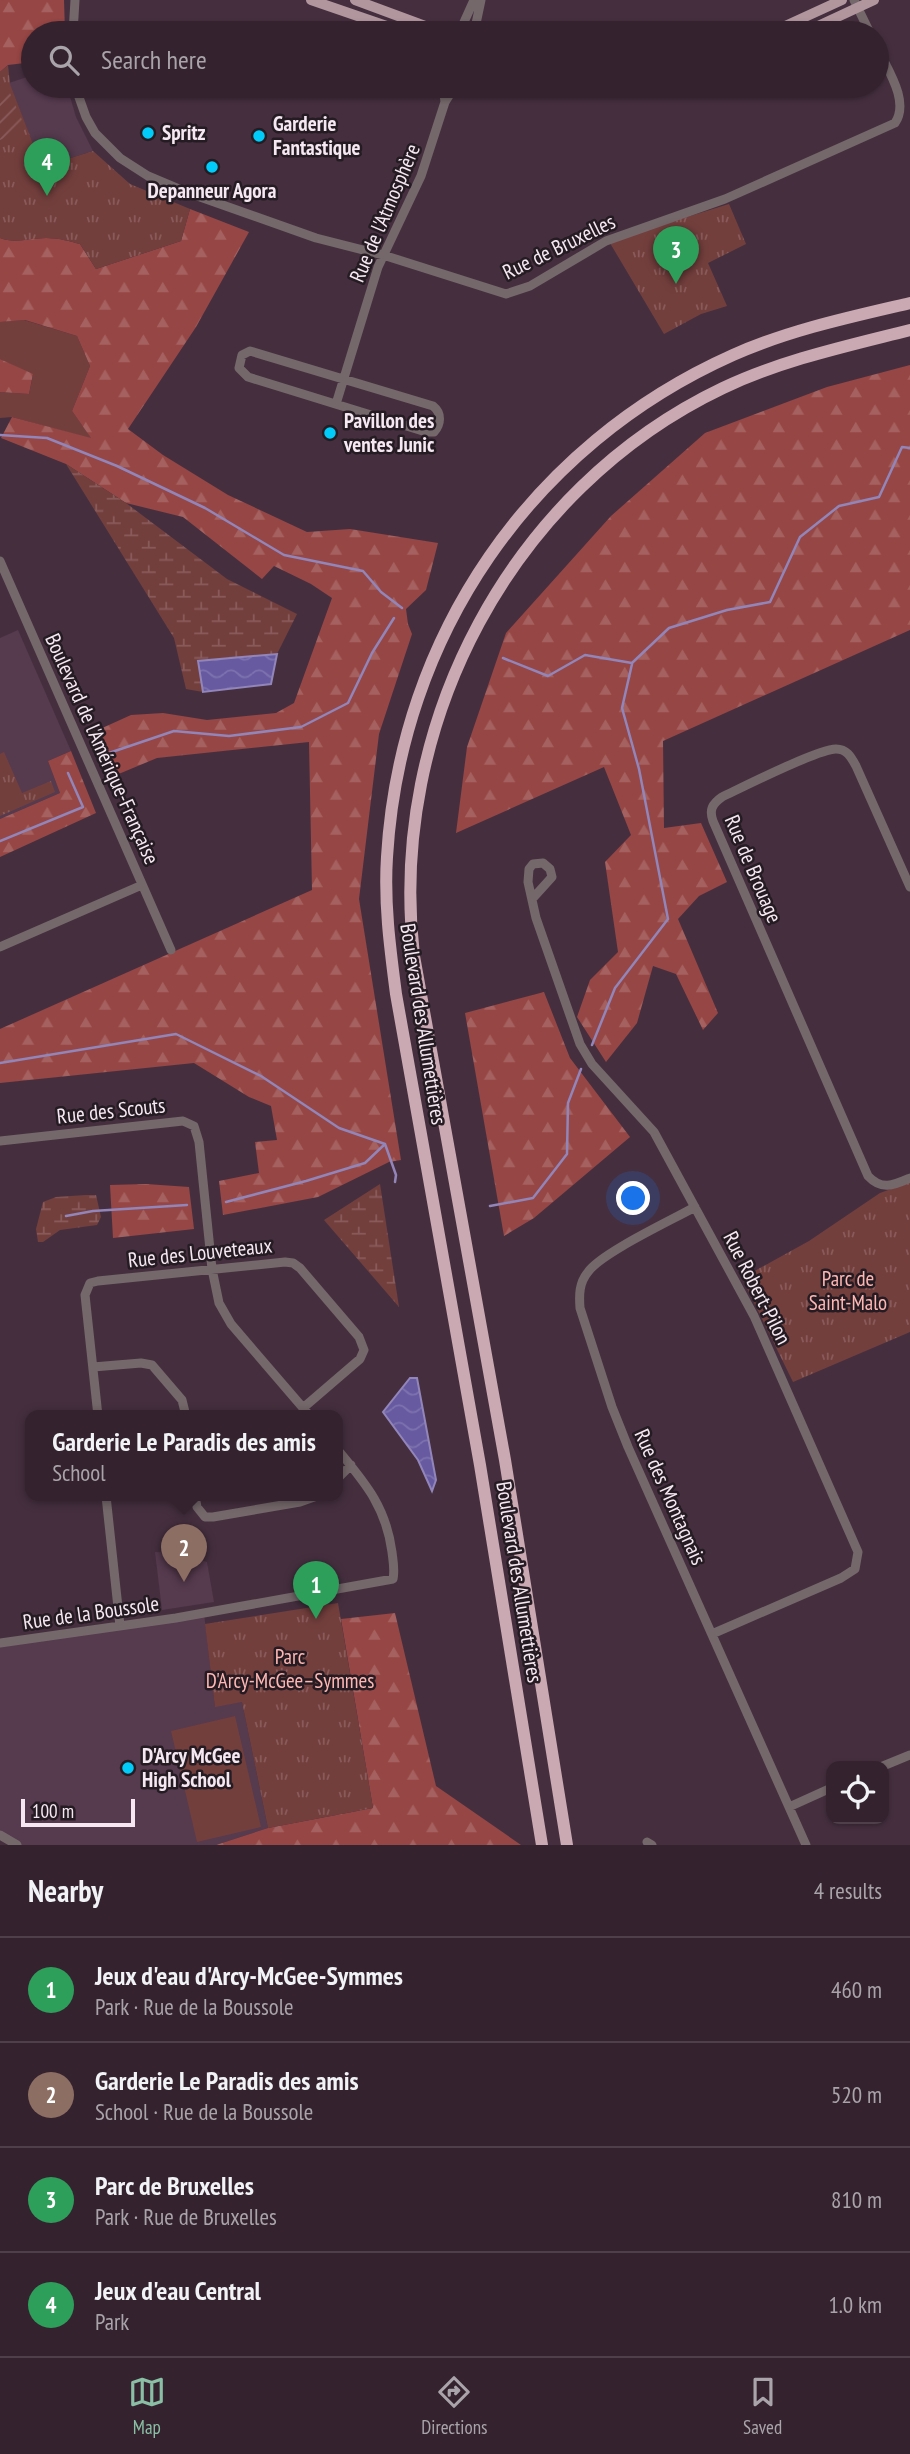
<!DOCTYPE html>
<html lang="en">
<head>
<meta charset="utf-8">
<style>
	:root { --surface:#34232f; --page:#3f2f3b; --text:#f1f3f6; --muted:#a9a4aa; --line:#4e404b; --accent:#8abfa5 }
	body { margin:0; font-family:"PT Sans Narrow",sans-serif; background:var(--page); color:var(--text) }
	.controls { position:absolute; right:21px; bottom:21px; display:grid; overflow:hidden; border-radius:14px; box-shadow:0 2px 5px #0004 }
	.controls button { width:63px; height:63px; display:grid; place-items:center; padding:0; border:0; border-bottom:2px solid var(--line); background:var(--surface); color:var(--text); font:35px sans-serif }
	.scale { position:absolute; left:21px; bottom:18px; width:114px; box-sizing:border-box; padding-left:7px; border:4px solid #f6e8f2; border-top:0; font-size:19px; line-height:24px; white-space:nowrap; color:#f6e8f2; -webkit-text-stroke:5px #251b22; paint-order:stroke }
	.you { position:absolute; left:634px; top:1199px; width:24px; height:24px; margin:-18px; border:5px solid #fff; border-radius:50%; background:#1a73e8; box-shadow:0 0 0 10px #1a73e833 }
	.badge { display:grid; place-items:center; width:46px; height:46px; border-radius:50%; background:var(--accent); color:#fff; font-size:23px; font-weight:700 }
	.pin { position:absolute; translate:-50% -58px; filter:drop-shadow(0 2px 4px #0008) }
	.pin::after { content:''; position:absolute; top:37px; width:24px; height:21px; background:inherit; clip-path:polygon(0 0,100% 0,50% 100%) }
	.popup { position:absolute; left:25px; top:1410px; width:318px; height:91px; box-sizing:border-box; display:grid; place-content:center; border-radius:14px; background:var(--surface); filter:drop-shadow(0 2px 5px #0005); font-size:23px; white-space:nowrap; color:var(--muted) }
	.popup b { font-size:26px; color:var(--text) }
	.popup::after { content:''; position:absolute; left:50%; top:100%; margin-left:-14px; border:14px solid transparent; border-top-color:var(--surface) }
	.list { margin:0; padding:0; list-style:none }
	h2 { display:flex; justify-content:space-between; align-items:center; height:91px; margin:0; padding:0 28px; font-size:30px }
	h2 small { font-size:23px; font-weight:400; color:var(--muted) }
	.list li { display:grid; grid-template-columns:46px 1fr auto; gap:21px; align-items:center; box-sizing:border-box; height:105px; padding:0 28px; border-top:2px solid var(--line) }
	.list b { display:block; font-size:26px; white-space:nowrap }
	.list p { margin:0; font-size:23px; white-space:nowrap; color:var(--muted) }
	.list em { font-size:23px; font-style:normal; color:var(--muted) }
	.icon { flex:none; width:38px; height:38px; fill:none; stroke:currentColor; stroke-width:2; stroke-linecap:round; stroke-linejoin:round }
	.map { position:relative; flex:none; width:910px; height:1845px; overflow:hidden }
	.search { position:absolute; background:var(--surface); box-shadow:0 2px 5px #0004; left:21px; right:21px; top:21px; height:77px; display:flex; align-items:center; gap:18px; box-sizing:border-box; padding:0 24px; border-radius:38px; color:var(--muted); font-size:26px }
	.sheet { height:511px; background:var(--surface) }
	nav { display:flex; justify-content:space-around; align-items:center; box-sizing:border-box; height:98px; border-top:2px solid var(--line); background:var(--surface); font-size:19px; color:var(--muted) }
	nav a { display:grid; justify-items:center; gap:4px }
	nav .on { color:var(--accent) }
	.map>svg:first-child { display:block }
	.built { fill:#563a4e }
	.grass { fill:#733f3d }
	.forest { fill:url(#forest-firs) }
	.wetland { fill:url(#wetland-marsh) }
	.park { fill:url(#park-tufts) }
	.garden { fill:url(#garden-furrows) }
	.water { fill:url(#water-waves); stroke:#9285b9; stroke-width:2 }
	.lines { fill:none; stroke-linecap:round; stroke-linejoin:round }
	.stream { stroke:#9285b9; stroke-width:2.5 }
	.minor { stroke:#75686b; stroke-width:9 }
	.major { stroke:#b2969e; stroke-width:10 }
	.highway { stroke:#caa9b2; stroke-width:12 }
	.poi-dot { fill:#00cbf9; stroke:#251b22; stroke-width:2.5 }
	.labels { text-anchor:middle; stroke-width:5; stroke-linejoin:round; paint-order:stroke }
	.poi-label { font-size:21px; font-weight:bold; fill:#f6e8f2; stroke:#251b22; text-anchor:start }
	.street-label { font-size:21px; fill:#f6e8f2; stroke:#251b22 }
	.park-label { font-size:21px; fill:#ffb7b3; stroke:#251b22 }
</style>
</head>
<body>
<div class="map">
<svg width="910" height="1845" viewBox="0 0 910 1845">
	<defs>
		<pattern id="forest-firs" width="22" height="20" patternUnits="userSpaceOnUse" patternTransform="scale(1.75)"><rect width="22" height="20" fill="#964644"/><path d="M5 1l3.5 6h-7zM16 11l3.5 6h-7z" fill="#a5615f"/></pattern>
		<pattern id="wetland-marsh" width="20" height="14" patternUnits="userSpaceOnUse" patternTransform="scale(1.75)"><rect width="20" height="14" fill="#733f3d"/><path d="M1 5h8M5 5V1M11 12h8M15 12V8" fill="none" stroke="#885b5a"/></pattern>
		<pattern id="park-tufts" width="24" height="20" patternUnits="userSpaceOnUse" patternTransform="scale(1.75)"><rect width="24" height="20" fill="#733f3d"/><path d="M3 7l-1-3M5 7V3M7 7l1-3M15 17l-1-3M17 17v-4M19 17l1-3" fill="none" stroke="#885b5a"/></pattern>
		<pattern id="garden-furrows" width="10" height="10" patternUnits="userSpaceOnUse" patternTransform="scale(1.75)"><rect width="10" height="10" fill="#733f3d"/><path d="M-1 1l2-2M0 10L10 0M9 11l2-2" fill="none" stroke="#885b5a"/></pattern>
		<pattern id="water-waves" width="16" height="10" patternUnits="userSpaceOnUse" patternTransform="scale(1.75)"><rect width="16" height="10" fill="#675aa0"/><path d="M0 5q4-4 8 0t8 0" fill="none" stroke="#7d72ae"/></pattern>
	</defs>
	<rect width="100%" height="100%" fill="#452f3f"/>
	<path class="built" d="M33,75V86H67L76,117L93,151L42,167L9,83Z
		M18,630L71,751L48,761L60,793L0,819V638Z
		M155,1552L178,1553L207,1562L214,1602L162,1610Z
		M204,1613L215,1706L242,1702L268,1828L216,1845H17L0,1835V1643Z"/>
	<path class="grass" d="M24,320L77,336L90,366L72,411L92,439L12,417L0,418V392L29,394L33,375L0,359V322Z
		M235,1716L261,1827L197,1842L171,1731Z"/>
	<path class="forest" d="M0,0H64L65,33H33V62L8,65L0,72Z
		M190,209L249,232L196,327L128,429L163,455L228,495L307,532L350,529L438,543L426,590L406,609L408,624L412,634L379,734L359,899L401,1160L389,1162L318,1197L223,1215L219,1181L259,1173L255,1142L277,1140L271,1106L249,1097L194,1063L0,1083V1029L312,890L309,742L157,758L109,778L89,734L131,715L163,713L207,720L276,713L294,703L332,598L311,584L274,566L262,579L183,517L126,503L66,464L1,438L12,417L91,438L72,411L90,366L77,336L25,320L0,322V238C15,244 30,238 46,238C58,238 69,241 80,244L96,269L181,241Z
		M0,359L33,374L29,394L0,392Z
		M910,365V630L663,741L664,828L701,823L727,882L699,896L678,919L718,1013L703,1030L676,974L653,966L637,1023L606,1062L577,1017L590,980L618,952L605,862L631,835L604,767L456,833L467,747L506,633L611,516L705,433L827,387Z
		M71,751L96,813L0,857V819L60,793L48,761Z
		M544,992L570,1058L630,1137L534,1218L504,1236L465,1013Z
		M146,1184L189,1187L194,1229L113,1238L110,1185Z
		M395,1613L436,1786L521,1845H216L268,1828L373,1808L341,1619Z"/>
	<path class="wetland" d="M66,464L126,503L227,579L297,614L277,654L198,661L203,692L186,689L174,638Z
		M380,1184L399,1307L324,1220Z
		M86,1195H96L101,1217L97,1225L60,1230L43,1242H38L36,1229L43,1202L56,1197Z"/>
	<path class="park" d="M8,65L10,84L42,167L93,151L130,184L190,209L181,241L96,269L80,244C69,241 58,238 46,238C30,238 15,244 0,238V72Z
		M729,204L746,244L708,263L727,306L701,314L664,334L610,243L645,230Z
		M4,752L22,793L51,781L55,792L0,816V754Z
		M910,1182V1332L793,1382L742,1278L809,1241L880,1193Z
		M338,1603L373,1808L268,1828L242,1702L215,1707L205,1624Z"/>
	<path class="garden" d="M10,93L26,129L0,140V94Z"/>
	<path class="water" d="M277,654L271,684L203,692L198,661Z
		M410,1378H417L436,1480L432,1491L418,1460L383,1412Z"/>
	<g class="lines">
		<path class="stream" d="M0,435L47,438L117,466L205,508L284,555L363,571L381,592L402,608
			M503,658L548,676L585,655L632,663L669,628L727,610L770,602L800,537L839,506L879,497L902,447L910,448
			M109,753L174,731L229,736L301,727L348,703L372,653L394,618
			M0,841L83,807L68,773
			M592,1045L615,988L668,919L639,769L622,708L632,664
			M0,1063L176,1034L261,1076L339,1128L385,1144L396,1175L395,1182
			M226,1202L306,1181L365,1163L385,1144
			M490,1206L533,1198L567,1154L568,1103L581,1069
			M66,1216L93,1211L187,1205"/>
		<path class="minor" d="M854,0L870,33
			M460,31L474,0
			M73,33L75,0
			M474,33L481,0
			M75,86L86,117L95,133L120,158L148,176L186,192L316,238L383,255L506,294L530,286L606,241L725,199L895,123C910,101 887,69 877,47
			M445,86L444,94L445,102
			M250,351L433,406C442,413 441,424 434,432H426L248,377L239,368L242,355Z
			M336,404L378,267L421,176L445,102L455,86
			M0,561L171,950
			M910,887L856,766C851,757 847,749 836,749C818,749 743,787 722,797C712,804 709,810 713,821L868,1176C882,1191 894,1185 910,1178
			M533,898L552,877L550,869L543,863L533,864L529,869L528,882L536,918L580,1044L592,1064L654,1132L754,1316L858,1552L855,1569L841,1578L712,1634
			M0,947L142,885
			M0,1141L183,1121L194,1126L199,1142L212,1269L219,1303L231,1324L310,1416
			M695,1207C672,1220 601,1253 588,1272C579,1283 579,1295 580,1308L612,1407L628,1447L806,1845
			M93,1367L141,1363L152,1365L182,1400L186,1416
			M98,1416L85,1295L90,1283L98,1281L285,1262L293,1263L300,1268L359,1337L364,1350L360,1359L303,1408
			M338,1478L351,1465
			M106,1496L120,1626
			M195,1496L197,1507L205,1517H213L300,1502L317,1496
			M0,1643L176,1618L393,1579C395,1570 393,1561 392,1552C386,1507 366,1484 338,1450
			M883,1766L910,1755
			M789,1807L831,1788
			M0,1835L17,1845
			M647,1842L652,1845"/>
		<path class="major" d="M311,0L407,33
			M355,0L444,33
			M453,33L460,31L471,33
			M770,33L842,0
			M803,33L874,0
			M580,86L634,91L680,86"/>
		<path class="highway" d="M542,1845L480,1465L396,994C390,948 384,903 387,857C400,636 531,445 733,355C789,330 850,317 910,303
			M567,1845L505,1460L414,956C387,725 511,489 723,388C782,360 847,346 910,330"/>
	</g>
	<g class="poi-dot">
		<circle cx="148" cy="133" r="7"/>
		<circle cx="259" cy="136" r="7"/>
		<circle cx="212" cy="167" r="7"/>
		<circle cx="330" cy="433" r="7"/>
		<circle cx="128" cy="1768" r="7"/>
	</g>
	<g class="labels">
		<g class="poi-label">
			<text x="273" y="131">Garderie<tspan x="273" dy="24">Fantastique</tspan></text>
			<text x="162" y="140">Spritz</text>
			<text x="212" y="198" text-anchor="middle">Depanneur Agora</text>
			<text x="344" y="428">Pavillon des<tspan x="344" dy="24">ventes Junic</tspan></text>
			<text x="142" y="1763">D'Arcy McGee<tspan x="142" dy="24">High School</tspan></text>
		</g>
		<g class="street-label">
			<text transform="translate(385 213) rotate(-67)" y="7">Rue de l'Atmosphère</text>
			<text transform="translate(559 247) rotate(-26)" y="7">Rue de Bruxelles</text>
			<text transform="translate(102 749) rotate(66)" y="7">Boulevard de l'Amérique-Française</text>
			<text transform="translate(753 869) rotate(67)" y="7">Rue de Brouage</text>
			<text transform="translate(423 1024) rotate(81)" y="7">Boulevard des Allumettières</text>
			<text transform="translate(111 1111) rotate(-6)" y="7">Rue des Scouts</text>
			<text transform="translate(200 1253) rotate(-6)" y="7">Rue des Louveteaux</text>
			<text transform="translate(757 1288) rotate(63)" y="7">Rue Robert-Pilon</text>
			<text transform="translate(670 1497) rotate(66)" y="7">Rue des Montagnais</text>
			<text transform="translate(519 1582) rotate(81)" y="7">Boulevard des Allumettières</text>
			<text transform="translate(91 1613) rotate(-8)" y="7">Rue de la Boussole</text>
		</g>
		<g class="park-label">
			<text x="848" y="1286">Parc de<tspan x="848" dy="24">Saint-Malo</tspan></text>
			<text x="290" y="1664">Parc<tspan x="290" dy="24">D'Arcy-McGee–Symmes</tspan></text>
		</g>
	</g>
</svg>
<div class="controls">
<button><svg class="icon" aria-label="locate" viewBox="0 0 24 24"><circle cx="12" cy="12" r="6"/><path d="M12 2v4M12 18v4M2 12h4M18 12h4"/></svg></button>
</div>
<div class="scale">100 m</div>
<div class="you"></div>
<div class="pin badge" style="left:316px;top:1619px;background:#2e9e5b">1</div>
<div class="pin badge" style="left:184px;top:1582px;background:#8d6e63">2</div>
<div class="popup"><b>Garderie Le Paradis des amis</b>School</div>
<div class="pin badge" style="left:676px;top:284px;background:#2e9e5b">3</div>
<div class="pin badge" style="left:47px;top:196px;background:#2e9e5b">4</div>
<div class="search"><svg class="icon" aria-label="search" viewBox="0 0 24 24"><circle cx="10" cy="10" r="6"/><path d="M15 15l6 6"/></svg>Search here</div>
</div>
<section class="sheet">
<h2>Nearby<small>4 results</small></h2>
<ul class="list">
<li><span class="badge" style="background:#2e9e5b">1</span><div><b>Jeux d'eau d'Arcy-McGee-Symmes</b><p>Park · Rue de la Boussole</p></div><em>460 m</em></li>
<li><span class="badge" style="background:#8d6e63">2</span><div><b>Garderie Le Paradis des amis</b><p>School · Rue de la Boussole</p></div><em>520 m</em></li>
<li><span class="badge" style="background:#2e9e5b">3</span><div><b>Parc de Bruxelles</b><p>Park · Rue de Bruxelles</p></div><em>810 m</em></li>
<li><span class="badge" style="background:#2e9e5b">4</span><div><b>Jeux d'eau Central</b><p>Park</p></div><em>1.0 km</em></li>
</ul>
</section>
<nav>
<a class="on"><svg class="icon" aria-label="map" viewBox="0 0 24 24"><path d="M3 6l6-2 6 2 6-2v14l-6 2-6-2-6 2zM9 4v14M15 6v14"/></svg>Map</a>
<a><svg class="icon" aria-label="directions" viewBox="0 0 24 24"><path d="M12 3l9 9-9 9-9-9zM9 14v-3h6M13 9l2 2-2 2"/></svg>Directions</a>
<a><svg class="icon" aria-label="saved" viewBox="0 0 24 24"><path d="M7 4h10v16l-5-4-5 4z"/></svg>Saved</a>
</nav>
</body>
</html>
